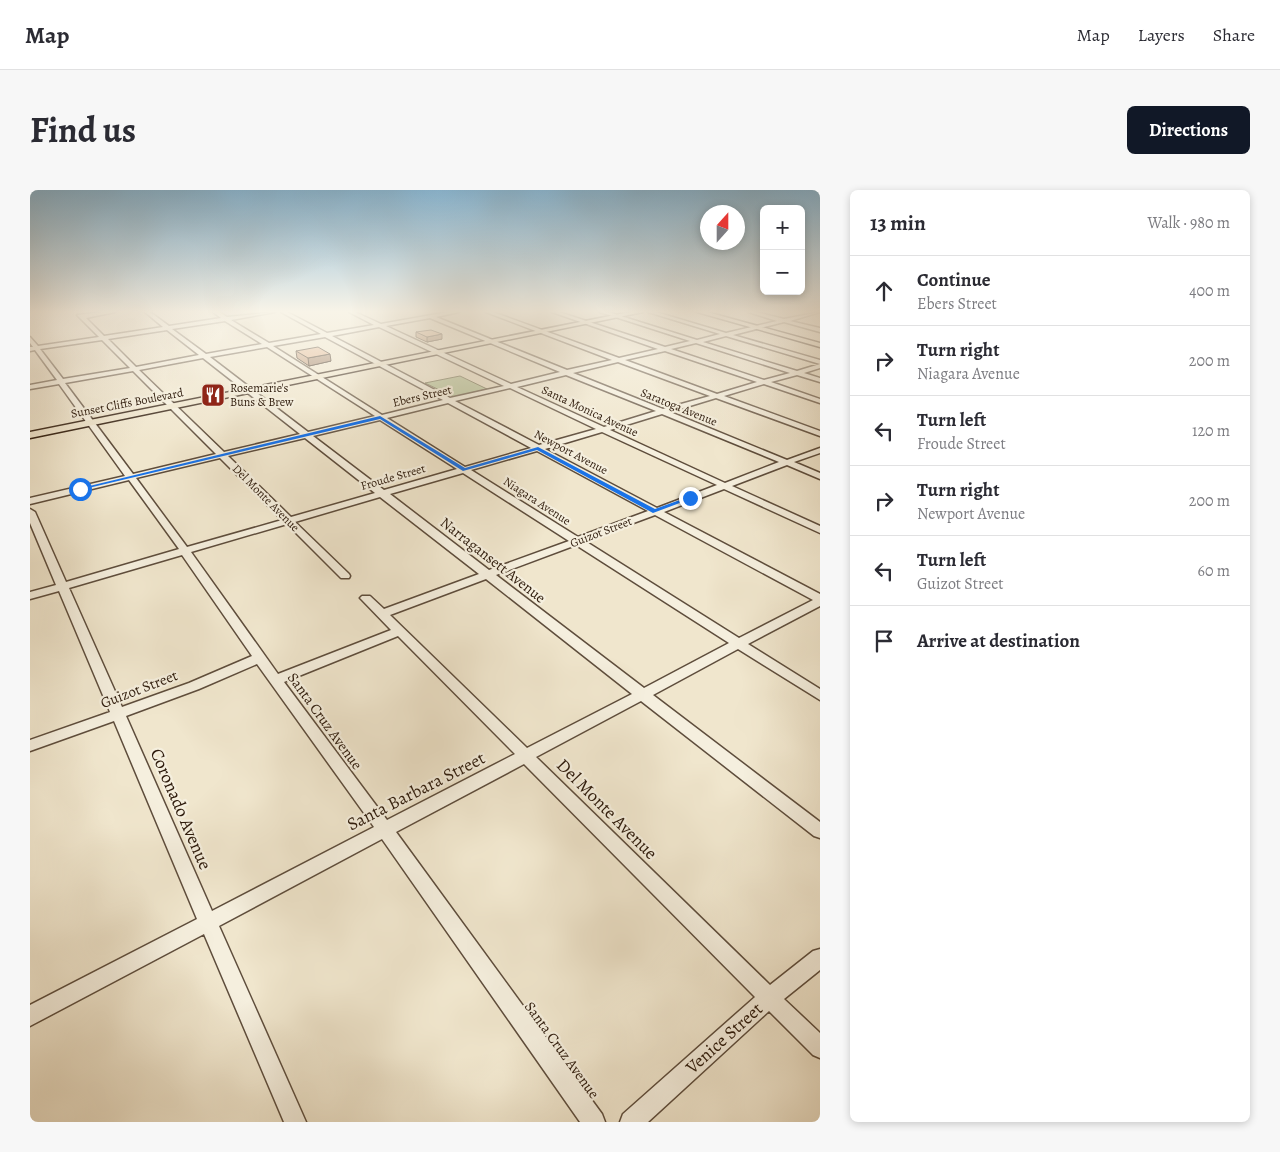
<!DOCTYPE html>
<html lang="en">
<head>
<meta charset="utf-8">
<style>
	:root { --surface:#fff; --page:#f7f7f7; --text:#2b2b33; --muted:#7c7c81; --line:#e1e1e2; --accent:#111827 }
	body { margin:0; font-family:Alegreya,serif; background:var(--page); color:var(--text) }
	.controls { position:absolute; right:15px; top:15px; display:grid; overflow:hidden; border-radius:8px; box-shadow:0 2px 8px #0003 }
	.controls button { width:45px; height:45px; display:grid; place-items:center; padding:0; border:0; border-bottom:1px solid var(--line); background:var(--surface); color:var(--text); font:25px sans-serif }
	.compass { position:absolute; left:670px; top:15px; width:45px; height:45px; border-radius:50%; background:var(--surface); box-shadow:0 2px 8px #0003; rotate:21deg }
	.stop { position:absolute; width:15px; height:15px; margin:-11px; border:4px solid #1a73e8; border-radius:50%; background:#fff }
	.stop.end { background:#1a73e8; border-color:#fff; box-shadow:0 1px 5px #0008 }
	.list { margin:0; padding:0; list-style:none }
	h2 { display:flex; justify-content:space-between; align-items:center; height:65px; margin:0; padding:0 20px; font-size:21px }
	h2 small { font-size:16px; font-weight:400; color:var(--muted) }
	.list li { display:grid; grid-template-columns:32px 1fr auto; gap:15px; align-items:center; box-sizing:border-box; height:70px; padding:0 20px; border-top:1px solid var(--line) }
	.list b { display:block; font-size:19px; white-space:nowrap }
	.list p { margin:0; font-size:16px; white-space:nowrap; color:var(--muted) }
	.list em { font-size:16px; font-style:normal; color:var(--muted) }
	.icon { flex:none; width:28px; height:28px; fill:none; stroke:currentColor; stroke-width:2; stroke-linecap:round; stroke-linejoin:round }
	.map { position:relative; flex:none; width:790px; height:932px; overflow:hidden; border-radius:8px }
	header { display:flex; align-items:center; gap:30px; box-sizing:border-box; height:70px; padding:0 25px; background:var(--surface); border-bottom:1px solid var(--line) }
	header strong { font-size:24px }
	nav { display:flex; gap:28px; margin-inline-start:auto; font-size:18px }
	.intro { display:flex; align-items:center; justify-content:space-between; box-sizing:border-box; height:120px; padding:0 30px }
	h1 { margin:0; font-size:35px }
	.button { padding:12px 22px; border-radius:8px; background:var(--accent); color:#fff; font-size:18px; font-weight:700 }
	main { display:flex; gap:30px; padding:0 30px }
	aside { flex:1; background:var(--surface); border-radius:8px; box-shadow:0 2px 8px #0003 }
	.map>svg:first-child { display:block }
	.green { fill:#b7c69a; stroke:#727052 }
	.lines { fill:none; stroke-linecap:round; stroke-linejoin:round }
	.minor-casing { stroke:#5e4d3c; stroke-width:3 }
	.major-casing { stroke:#2d1a0b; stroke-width:3 }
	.minor { fill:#f5efde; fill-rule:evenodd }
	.major { fill:#f0e6cd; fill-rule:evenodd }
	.wall { fill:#c19777; stroke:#2d1a0b }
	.shaded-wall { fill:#9d7b61; stroke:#2d1a0b }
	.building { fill:#e0b08a; stroke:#2d1a0b }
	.route { fill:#1a73e8 }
	.labels { text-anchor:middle; stroke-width:4.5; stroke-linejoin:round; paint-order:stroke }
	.far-poi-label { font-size:12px; fill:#2d1a0b; stroke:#f5efde; text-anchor:start }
	.far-street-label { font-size:12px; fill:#2d1a0b; stroke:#f5efde }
	.street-label { font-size:15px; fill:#2d1a0b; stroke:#f5efde }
	.near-street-label { font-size:18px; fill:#2d1a0b; stroke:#f5efde }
</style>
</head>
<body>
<header>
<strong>Map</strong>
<nav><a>Map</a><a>Layers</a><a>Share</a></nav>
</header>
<div class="intro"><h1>Find us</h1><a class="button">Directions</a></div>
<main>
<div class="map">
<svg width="790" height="932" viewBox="0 0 790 932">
	<rect width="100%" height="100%" fill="#f0e6cd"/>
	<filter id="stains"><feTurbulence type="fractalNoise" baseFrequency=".004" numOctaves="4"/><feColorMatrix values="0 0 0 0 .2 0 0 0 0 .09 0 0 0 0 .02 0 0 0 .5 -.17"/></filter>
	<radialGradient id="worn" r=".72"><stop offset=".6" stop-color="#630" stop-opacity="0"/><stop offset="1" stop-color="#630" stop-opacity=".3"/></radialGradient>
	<path class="green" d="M430,186L457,199L424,207L395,193Z"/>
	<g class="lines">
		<g class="minor-casing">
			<path id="minor" d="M73,122H85L56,128L74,146L133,137L115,122H120L139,136L191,128L183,122H189L197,127L245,122L201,130L239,153L291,144L251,122H257L297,143L344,135L319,122H325L351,134L418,122H429L406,127L537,180L582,170L456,122H463L589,168L628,159L522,122H529L635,157L660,151L570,122H578L667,150L690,144L618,122H626L696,143L747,131L718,122H726L754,129L790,122L760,131L790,138V142L754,132L703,145L790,170V174L696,146L673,152L767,181L790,174V178L774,183L790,188V192L767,185L741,192L790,209V213L734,194L694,206L790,241V246L686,208L640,222L757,270L790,258V263L764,272L790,283V289L757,275L702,296L790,336V343L694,299L634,322L790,404V416L718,454L790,499V510L708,459L623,505L790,632V648L784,646L611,511L506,567L740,795L783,761L790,759V780L754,809L790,843V868L783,865L739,821L618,932H590L593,924L725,807L494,574L366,642L572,924L575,932H550L352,649L189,736L276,932H254L174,744L0,836V815L167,729L84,531L0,561V550L80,522L29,401L0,409V402L26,395L0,333V319L5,322L36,392L149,359L99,290L0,314V308L95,286L29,194L0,199V195L27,190L5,160L0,161V157H3L0,153V147L8,156L69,147L47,125ZM400,128L530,182L481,194L356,136ZM195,131L232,154L176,164L142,139ZM349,137L474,196L420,208L302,146ZM137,140L169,165L106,177L78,149ZM295,147L413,210L352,225L243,156ZM72,150L100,178L33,189L10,159ZM666,153L760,183L734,190L641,159ZM237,157L345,226L278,242L180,167ZM635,161L727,192L687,204L595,170ZM173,168L270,244L194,262L109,180ZM588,172L680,206L633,219L543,183ZM103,181L186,264L103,284L35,193ZM536,185L626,221L574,237L487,197ZM480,198L566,239L509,255L425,211ZM418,213L501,258L435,277L357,228ZM632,224L749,272L695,293L580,240ZM350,230L427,279L354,300L283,246ZM572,242L687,295L627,318L515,259ZM275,248L345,303L261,327L198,266ZM507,261L618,321L548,347L441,280ZM190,268L252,330L157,357L106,288ZM433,283L539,351L459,380L360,304ZM350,307L449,384L354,419L340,406H332L330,408L332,410L361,440L248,484L161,362L257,334L311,388H319L320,386L319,384L265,332ZM625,325L783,410L709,448L555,351ZM546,355L699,453L614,498L466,385ZM152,365L222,466L159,493L92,517L39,398ZM456,389L602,504L497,558L360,425ZM368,446L485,564L357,630L254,492ZM227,474L344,637L182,721L96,526L169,499Z"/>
		</g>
		<g class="major-casing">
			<path id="major" d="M600,122H613L0,248V242Z
				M667,122H677L790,153V157Z"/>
		</g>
		<use href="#minor" class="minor"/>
		<use href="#major" class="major"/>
	</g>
	<path class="wall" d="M386,142L412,149L397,152L386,147Z
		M266,161L301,171L279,176L267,168Z"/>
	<path class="shaded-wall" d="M412,144V149L397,152V147Z
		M300,164L301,171L279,176L278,168Z"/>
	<path class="building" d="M401,140L412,144L397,147L386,142Z
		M288,157L300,164L278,168L266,161Z"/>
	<linearGradient id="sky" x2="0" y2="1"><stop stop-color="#89b8d6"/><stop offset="0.48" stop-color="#f8f4e8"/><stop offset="1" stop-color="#f8f4e8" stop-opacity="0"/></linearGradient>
	<rect width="790" height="253" fill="url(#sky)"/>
	<path class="route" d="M350,226L435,278L508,257L625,319L658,307L663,308L623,323L507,260L433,281L350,229L50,300L47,299Z"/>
	<defs>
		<g id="restaurant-square" transform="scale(1.25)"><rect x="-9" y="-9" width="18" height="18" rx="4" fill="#8f2418" stroke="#f5efde"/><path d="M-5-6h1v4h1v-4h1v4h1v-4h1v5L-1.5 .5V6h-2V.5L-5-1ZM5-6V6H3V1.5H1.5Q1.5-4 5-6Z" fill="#fff"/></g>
	</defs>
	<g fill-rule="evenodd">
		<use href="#restaurant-square" x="183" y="205"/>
	</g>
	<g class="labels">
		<g class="far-poi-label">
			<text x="200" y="202">Rosemarie's<tspan x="200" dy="14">Buns &amp; Brew</tspan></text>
		</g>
		<g class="far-street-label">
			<text transform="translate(392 206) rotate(-13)" y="4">Ebers Street</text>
			<text transform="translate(97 213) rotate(-11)" y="4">Sunset Cliffs Boulevard</text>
			<text transform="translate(649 217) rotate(22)" y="4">Saratoga Avenue</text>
			<text transform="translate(560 221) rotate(25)" y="4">Santa Monica Avenue</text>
			<text transform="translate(541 262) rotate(28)" y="4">Newport Avenue</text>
			<text transform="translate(363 287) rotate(-16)" y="4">Froude Street</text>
			<text transform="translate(236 308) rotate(45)" y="4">Del Monte Avenue</text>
			<text transform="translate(507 311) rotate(33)" y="4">Niagara Avenue</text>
			<text transform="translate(571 342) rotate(-21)" y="4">Guizot Street</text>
		</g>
		<g class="street-label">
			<text transform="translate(463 370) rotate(38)" y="5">Narragansett Avenue</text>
			<text transform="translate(109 499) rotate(-21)" y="5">Guizot Street</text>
			<text transform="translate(295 531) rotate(54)" y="5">Santa Cruz Avenue</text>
			<text transform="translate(532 860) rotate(54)" y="5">Santa Cruz Avenue</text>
		</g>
		<g class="near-street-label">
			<text transform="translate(386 601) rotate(-27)" y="6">Santa Barbara Street</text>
			<text transform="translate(151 619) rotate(67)" y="6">Coronado Avenue</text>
			<text transform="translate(577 619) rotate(45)" y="6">Del Monte Avenue</text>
			<text transform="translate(694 848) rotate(-42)" y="6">Venice Street</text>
		</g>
	</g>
	<rect width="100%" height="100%" filter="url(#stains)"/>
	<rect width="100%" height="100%" fill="url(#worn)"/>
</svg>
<div class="controls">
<button>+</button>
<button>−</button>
</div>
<svg class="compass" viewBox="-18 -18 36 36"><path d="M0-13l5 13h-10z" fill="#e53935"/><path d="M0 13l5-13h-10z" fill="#7c7c81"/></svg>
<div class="stop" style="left:50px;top:299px"></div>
<div class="stop end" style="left:660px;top:308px"></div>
</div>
<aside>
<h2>13 min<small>Walk · 980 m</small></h2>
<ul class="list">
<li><svg class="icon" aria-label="ahead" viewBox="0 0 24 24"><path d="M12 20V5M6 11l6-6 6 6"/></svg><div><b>Continue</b><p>Ebers Street</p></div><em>400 m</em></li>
<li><svg class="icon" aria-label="right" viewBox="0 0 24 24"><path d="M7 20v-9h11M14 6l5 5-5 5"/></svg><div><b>Turn right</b><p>Niagara Avenue</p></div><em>200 m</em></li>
<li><svg class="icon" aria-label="left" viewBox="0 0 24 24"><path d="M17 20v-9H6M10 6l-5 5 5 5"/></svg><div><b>Turn left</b><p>Froude Street</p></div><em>120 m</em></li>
<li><svg class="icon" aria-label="right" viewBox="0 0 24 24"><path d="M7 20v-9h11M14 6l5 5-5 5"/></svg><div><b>Turn right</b><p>Newport Avenue</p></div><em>200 m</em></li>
<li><svg class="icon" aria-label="left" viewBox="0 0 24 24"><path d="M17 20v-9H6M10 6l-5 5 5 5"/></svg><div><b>Turn left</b><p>Guizot Street</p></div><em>60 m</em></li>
<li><svg class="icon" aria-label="arrive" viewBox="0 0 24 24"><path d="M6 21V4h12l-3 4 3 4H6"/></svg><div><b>Arrive at destination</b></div></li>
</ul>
</aside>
</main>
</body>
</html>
